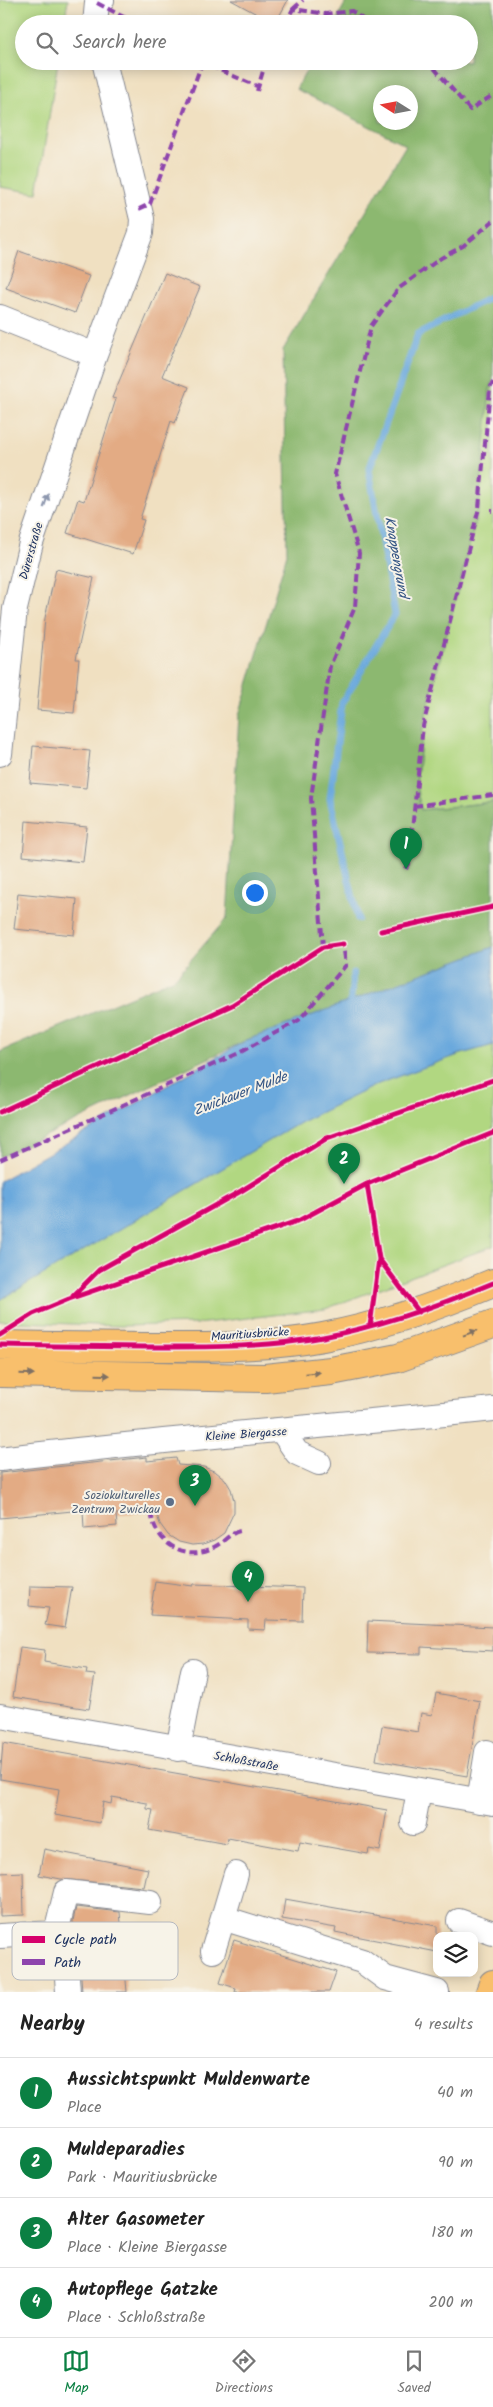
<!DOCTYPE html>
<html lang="en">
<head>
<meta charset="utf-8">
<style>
	:root { --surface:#fff; --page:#f2f2f2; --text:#222; --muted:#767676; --line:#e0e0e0; --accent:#0b8043 }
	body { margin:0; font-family:Kalam,sans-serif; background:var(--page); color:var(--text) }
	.controls { position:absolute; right:15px; bottom:15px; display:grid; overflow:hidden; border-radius:10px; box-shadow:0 2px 12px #0003 }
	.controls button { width:45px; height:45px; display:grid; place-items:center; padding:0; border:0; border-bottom:1px solid var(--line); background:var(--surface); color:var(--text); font:25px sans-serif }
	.compass { position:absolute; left:373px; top:85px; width:45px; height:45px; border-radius:50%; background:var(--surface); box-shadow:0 2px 12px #0003; rotate:281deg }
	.you { position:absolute; left:254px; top:892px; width:18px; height:18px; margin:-12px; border:4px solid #fff; border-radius:50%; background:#1a73e8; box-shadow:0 0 0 8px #1a73e833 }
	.badge { display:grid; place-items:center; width:32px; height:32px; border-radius:50%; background:var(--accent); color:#fff; font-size:16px; font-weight:700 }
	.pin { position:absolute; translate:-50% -41px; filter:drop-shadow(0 1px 2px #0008) }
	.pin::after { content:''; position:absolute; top:26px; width:18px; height:15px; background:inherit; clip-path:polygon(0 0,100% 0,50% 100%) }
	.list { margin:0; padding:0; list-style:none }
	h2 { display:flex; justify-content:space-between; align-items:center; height:65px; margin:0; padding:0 20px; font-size:21px }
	h2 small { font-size:16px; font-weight:400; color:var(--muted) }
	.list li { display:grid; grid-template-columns:32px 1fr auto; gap:15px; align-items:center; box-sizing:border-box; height:70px; padding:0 20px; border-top:1px solid var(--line) }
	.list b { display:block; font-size:19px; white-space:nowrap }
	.list p { margin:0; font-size:16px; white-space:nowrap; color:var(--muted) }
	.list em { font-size:16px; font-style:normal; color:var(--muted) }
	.icon { flex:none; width:28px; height:28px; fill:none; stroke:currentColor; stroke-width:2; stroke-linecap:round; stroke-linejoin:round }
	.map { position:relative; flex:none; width:493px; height:1992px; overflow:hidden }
	.search { position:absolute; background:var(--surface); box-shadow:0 2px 12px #0003; left:15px; right:15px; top:15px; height:55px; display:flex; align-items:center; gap:12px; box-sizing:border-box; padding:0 18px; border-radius:28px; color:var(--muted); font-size:19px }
	.sheet { height:345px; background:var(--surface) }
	nav { display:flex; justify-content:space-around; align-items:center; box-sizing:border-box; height:70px; border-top:1px solid var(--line); background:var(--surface); font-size:14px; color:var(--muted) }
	nav a { display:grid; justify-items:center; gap:2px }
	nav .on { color:var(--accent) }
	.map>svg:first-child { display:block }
	.green { fill:#b1d781; stroke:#668370 }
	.forest { fill:#8cb86f; stroke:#547466; fill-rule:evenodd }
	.water { fill:#6aa9dd; stroke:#426c9e }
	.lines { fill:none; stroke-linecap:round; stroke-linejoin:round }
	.stream { stroke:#6aa9dd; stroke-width:7 }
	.building { fill:#e3ab84 }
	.minor-casing { stroke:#868890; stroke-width:26 }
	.major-casing { stroke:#868890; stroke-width:30 }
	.minor { stroke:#fff; stroke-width:24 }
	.major { stroke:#f8bf6c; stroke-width:28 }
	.quiet { stroke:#8e44ad; stroke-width:4; stroke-dasharray:8 4; stroke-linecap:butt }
	.cycleway-casing { stroke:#f7f3e8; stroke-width:8 }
	.cycleway { stroke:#d6006c; stroke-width:5 }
	.oneway { fill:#8d97ae }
	.oneway2 { fill:#7e7064 }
	.service-dot { fill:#5c6f8a; stroke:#f7f3e8; stroke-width:2 }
	.labels { text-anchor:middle; stroke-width:4; stroke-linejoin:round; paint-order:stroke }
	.street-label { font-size:12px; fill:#1b2f5e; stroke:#f7f3e8 }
	.service-label { font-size:12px; fill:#4e5e75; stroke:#f7f3e8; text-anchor:end }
	.water-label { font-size:14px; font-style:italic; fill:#335484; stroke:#f7f3e8 }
	.key { fill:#f7f3e8; stroke:#b5b8bf; stroke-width:1 }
	.key-label { font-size:14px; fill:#1b2f5e }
</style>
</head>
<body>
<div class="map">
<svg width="493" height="1992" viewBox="0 0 493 1992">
	<rect width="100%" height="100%" fill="#f7f3e8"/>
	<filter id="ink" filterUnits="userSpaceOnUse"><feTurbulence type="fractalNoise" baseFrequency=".02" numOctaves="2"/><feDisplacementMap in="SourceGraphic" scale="10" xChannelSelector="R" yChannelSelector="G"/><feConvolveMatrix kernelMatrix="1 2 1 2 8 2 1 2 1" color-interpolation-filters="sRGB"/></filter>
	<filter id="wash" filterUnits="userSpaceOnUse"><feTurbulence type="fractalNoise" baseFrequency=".0096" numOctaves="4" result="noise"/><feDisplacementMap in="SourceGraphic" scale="20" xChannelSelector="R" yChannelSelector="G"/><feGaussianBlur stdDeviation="1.12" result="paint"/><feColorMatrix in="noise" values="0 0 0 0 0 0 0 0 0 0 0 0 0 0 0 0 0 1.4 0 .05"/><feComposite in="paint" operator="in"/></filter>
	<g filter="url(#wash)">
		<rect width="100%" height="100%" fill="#f0e0c1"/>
		<path class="green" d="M0,0H68L64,24H24V61H58L37,193L0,187Z
			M493,382V802L421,810L416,786L423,726L490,389Z
			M493,1045V1246L325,1309L196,1324L121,1326L0,1321V1300L301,1122L378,1084L458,1055Z"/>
		<path class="forest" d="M347,0H493V382L490,389L479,508L423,726L416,785L421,810L493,802V947L247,1040L0,1157V1052L175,978L227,918L239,715L287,554L283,350L406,145L296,89L312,61H469V24H334ZM380,92H410V122H380Z"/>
		<path class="water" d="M493,947V1045L458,1055L378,1084L301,1122L0,1300V1181L247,1040Z"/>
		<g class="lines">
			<path class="stream" d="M358,919L330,799L342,703L395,614L369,470L418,334L493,296
				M350,1010L353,973"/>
		</g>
		<g id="blocks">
			<path class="building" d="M231,0H288L275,24Z
				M19,251L89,276L75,313L6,288Z
				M165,273L200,287L162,376L189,387L175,423L171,421L140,519L144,520L133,554L67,533L78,499L84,501L116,399L112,398Z
				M56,569L94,578L76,659H79L74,713L37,710L45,618Z
				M33,746L90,751L86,788L30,783Z
				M26,821L87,827L83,862L23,856Z
				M18,893L77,899L74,935L14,929Z
				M147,1457V1461L176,1458L178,1465L204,1467L216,1472L225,1479L231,1489L234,1501V1512L224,1533L214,1540L203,1544L192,1545L179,1542L168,1535L160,1524L156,1512L116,1514L117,1526L84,1529L83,1510L0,1518V1473Z
				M155,1581L193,1586L194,1584L303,1588L302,1621L266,1620L265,1630L248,1629V1620L150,1615Z
				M30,1586L72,1587L65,1628L45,1625L49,1608L29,1606Z
				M368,1621L493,1627V1651L421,1647V1654L367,1653Z
				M20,1647L45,1650L44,1662L87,1669L86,1674L95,1675L89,1709L13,1697Z
				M436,1693L480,1701L467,1776L376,1760L382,1726L418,1732L421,1713L432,1715Z
				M3,1743L387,1810L380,1851L369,1849L368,1854L300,1842L298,1851L228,1838L227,1844L149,1830L153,1810L147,1809V1803L112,1797L111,1804L103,1802L100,1823L55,1815L59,1789L0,1779Z
				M44,1849L148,1869L144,1887L61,1879L39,1875Z
				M23,1872L24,1915L0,1916V1873Z
				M285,1899L437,1926V1952L335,1932L336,1928L282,1919Z
				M76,1907L120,1912L127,1992H82L79,1947L75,1937L73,1921Z
				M234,1940L336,1972L329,1992H235L236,1988L220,1983Z"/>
		</g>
	</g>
	<g filter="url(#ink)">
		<use href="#blocks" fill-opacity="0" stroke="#868890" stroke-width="1"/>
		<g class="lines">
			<g class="minor-casing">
				<path id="minor" d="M95,24L97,3L102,0
					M0,317L95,355
					M0,754L15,609L31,543L95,355L141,233L142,219L104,61
					M282,1431L297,1453L319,1463
					M0,1459C164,1439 329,1426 493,1409
					M0,1716L493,1803
					M178,1749L193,1671
					M479,1801L487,1752
					M413,1823L419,1791
					M236,1874L223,1918L362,1961L385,1978L437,1992
					M459,1921L493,1933
					M56,1933L65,1948L68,1992
					M0,1936L56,1933L66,1892L150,1902
					M213,1951L223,1918"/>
			</g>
			<g class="major-casing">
				<path id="major" d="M0,1345C58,1346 117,1347 175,1347C224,1347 275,1346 323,1337C381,1326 438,1306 493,1283
					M0,1373L265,1378L331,1371L398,1358L493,1324
					M490,1992L493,1984"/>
			</g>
			<use href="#minor" class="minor"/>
			<use href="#major" class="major"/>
			<path class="quiet" d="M97,3L137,24
				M293,9L303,0
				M285,24L293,9L326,14L352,11L369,24
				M199,61L259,87
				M424,61L434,68L470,110L493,95
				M257,91L266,61
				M139,209L150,204L202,63
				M491,511H493
				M414,806L493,795
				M406,869L409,864L406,844L412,830L423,726L479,508L490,389L493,382
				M323,947L311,798L330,666L355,607L359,553L335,474L371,326L398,289L441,258L463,246L493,221
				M0,1160L239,1053L299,1020L346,965L343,944H339
				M151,1512C155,1544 186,1562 214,1547C224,1542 230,1533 240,1531"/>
			<g class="cycleway-casing">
				<path id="cycleway" d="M381,931L493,907
					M0,1112L232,1005L323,947L343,944
					M367,1184L379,1259L419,1312
					M73,1296L99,1270L241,1191L327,1138L493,1080
					M370,1326L379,1259
					M0,1335L33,1314L69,1299L300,1220L367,1184L493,1133
					M0,1345C58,1346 117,1347 175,1347C224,1347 275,1346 323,1337C381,1326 438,1306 493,1283"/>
			</g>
			<use href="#cycleway" class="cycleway"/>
		</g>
		<defs><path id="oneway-solid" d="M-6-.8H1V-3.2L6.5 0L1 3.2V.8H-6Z" transform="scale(1.25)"/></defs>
		<use class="oneway" href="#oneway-solid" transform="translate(46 501) rotate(-71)"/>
		<g class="oneway2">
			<use href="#oneway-solid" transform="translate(470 1333) rotate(-20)"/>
			<use href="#oneway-solid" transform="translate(313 1373) rotate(-6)"/>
			<use href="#oneway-solid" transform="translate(27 1374) rotate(1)"/>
			<use href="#oneway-solid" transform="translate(103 1375) rotate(1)"/>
		</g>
	</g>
	<circle class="service-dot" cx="170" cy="1502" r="5"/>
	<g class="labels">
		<g class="street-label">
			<text transform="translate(31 551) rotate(-74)" y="4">Dürerstraße</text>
			<text transform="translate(250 1334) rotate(-4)" y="4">Mauritiusbrücke</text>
			<text transform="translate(246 1434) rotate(-4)" y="4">Kleine Biergasse</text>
			<text transform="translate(246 1761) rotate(10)" y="4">Schloßstraße</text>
		</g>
		<g class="service-label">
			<text x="160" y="1499">Soziokulturelles<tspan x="160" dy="14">Zentrum Zwickau</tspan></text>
		</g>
		<g class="water-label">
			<text transform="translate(397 557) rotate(80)" y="5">Knappengrund</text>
			<text transform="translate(240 1093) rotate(-21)" y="5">Zwickauer Mulde</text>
		</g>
	</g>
	<rect x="12" y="1922" width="166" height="58" rx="8" class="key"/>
	<rect x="22" y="1936" width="23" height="7" fill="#d6006c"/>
	<rect x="22" y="1959" width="23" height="6" fill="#8e44ad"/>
	<g class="key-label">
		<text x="54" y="1944">Cycle path</text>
		<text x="54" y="1967">Path</text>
	</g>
</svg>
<div class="controls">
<button><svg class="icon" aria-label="layers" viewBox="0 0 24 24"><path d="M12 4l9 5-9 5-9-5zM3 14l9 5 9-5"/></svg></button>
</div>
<svg class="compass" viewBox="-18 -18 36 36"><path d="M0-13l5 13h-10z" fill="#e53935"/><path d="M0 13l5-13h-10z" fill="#767676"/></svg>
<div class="you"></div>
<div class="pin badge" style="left:406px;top:869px">1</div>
<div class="pin badge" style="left:344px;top:1184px">2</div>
<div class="pin badge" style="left:195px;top:1506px">3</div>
<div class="pin badge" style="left:248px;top:1602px">4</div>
<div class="search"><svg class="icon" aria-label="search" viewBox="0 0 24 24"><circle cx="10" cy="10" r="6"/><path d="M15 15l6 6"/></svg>Search here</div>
</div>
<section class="sheet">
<h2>Nearby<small>4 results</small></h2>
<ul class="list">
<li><span class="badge">1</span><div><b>Aussichtspunkt Muldenwarte</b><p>Place</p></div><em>40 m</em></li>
<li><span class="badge">2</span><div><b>Muldeparadies</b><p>Park · Mauritiusbrücke</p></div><em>90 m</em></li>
<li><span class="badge">3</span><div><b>Alter Gasometer</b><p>Place · Kleine Biergasse</p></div><em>180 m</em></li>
<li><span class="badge">4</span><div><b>Autopflege Gatzke</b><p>Place · Schloßstraße</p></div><em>200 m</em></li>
</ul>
</section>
<nav>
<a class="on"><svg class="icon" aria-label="map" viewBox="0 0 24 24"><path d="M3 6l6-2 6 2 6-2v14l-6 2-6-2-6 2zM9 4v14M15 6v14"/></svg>Map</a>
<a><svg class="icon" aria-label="directions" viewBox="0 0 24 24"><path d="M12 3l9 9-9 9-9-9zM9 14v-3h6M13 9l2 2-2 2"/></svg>Directions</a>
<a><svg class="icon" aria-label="saved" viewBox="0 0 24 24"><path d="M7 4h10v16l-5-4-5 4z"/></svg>Saved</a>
</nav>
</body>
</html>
